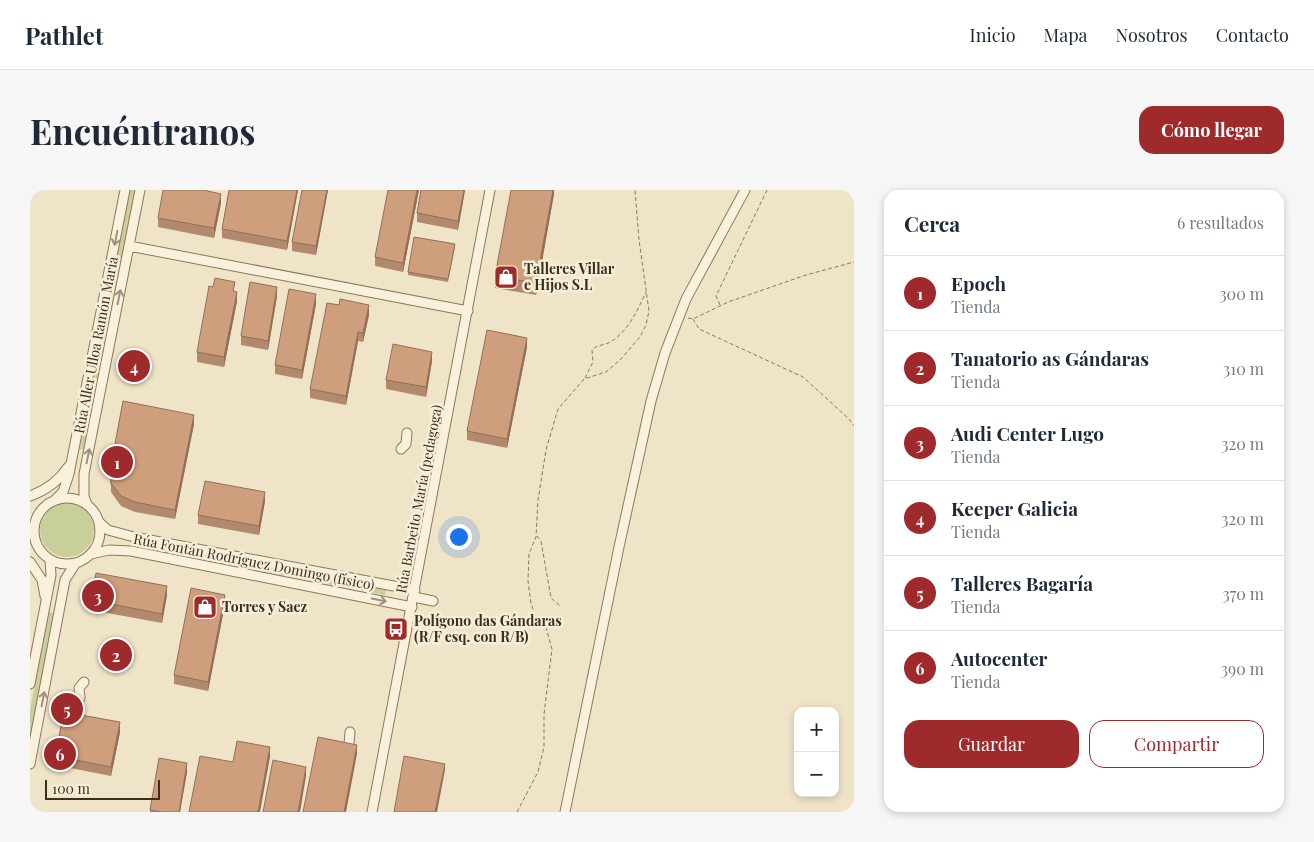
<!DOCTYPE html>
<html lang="es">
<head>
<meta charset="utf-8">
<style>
	:root { --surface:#fff; --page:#f6f6f7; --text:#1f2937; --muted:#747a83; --line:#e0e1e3; --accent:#9e2a2b }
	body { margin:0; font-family:"Playfair Display",serif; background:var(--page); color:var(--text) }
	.controls { position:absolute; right:15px; bottom:15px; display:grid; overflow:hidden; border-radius:10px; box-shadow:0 2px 8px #0003 }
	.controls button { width:45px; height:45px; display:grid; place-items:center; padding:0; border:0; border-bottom:1px solid var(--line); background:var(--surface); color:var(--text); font:25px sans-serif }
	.scale { position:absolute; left:15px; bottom:12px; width:115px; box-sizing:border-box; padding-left:5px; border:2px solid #3d2e20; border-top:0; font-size:14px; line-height:18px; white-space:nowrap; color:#3d2e20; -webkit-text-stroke:4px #f7eed8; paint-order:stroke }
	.you { position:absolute; left:428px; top:346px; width:18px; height:18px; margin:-12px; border:4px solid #fff; border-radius:50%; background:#1a73e8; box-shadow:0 0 0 8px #1a73e833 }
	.badge { display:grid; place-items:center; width:32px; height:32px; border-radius:50%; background:var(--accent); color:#fff; font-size:16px; font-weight:700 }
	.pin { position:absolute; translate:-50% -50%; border:2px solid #fff; box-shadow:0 1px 5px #0006 }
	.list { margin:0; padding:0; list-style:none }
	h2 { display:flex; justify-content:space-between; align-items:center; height:65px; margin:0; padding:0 20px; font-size:21px }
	h2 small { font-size:16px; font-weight:400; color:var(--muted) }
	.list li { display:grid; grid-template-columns:32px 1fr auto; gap:15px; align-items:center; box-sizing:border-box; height:75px; padding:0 20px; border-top:1px solid var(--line) }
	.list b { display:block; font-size:19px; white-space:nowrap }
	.list p { margin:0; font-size:16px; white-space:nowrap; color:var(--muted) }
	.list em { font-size:16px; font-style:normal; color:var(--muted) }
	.actions { display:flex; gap:10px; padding:15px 20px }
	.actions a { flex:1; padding:11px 0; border:1px solid var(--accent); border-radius:15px; text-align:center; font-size:18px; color:var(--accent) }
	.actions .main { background:var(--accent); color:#fff }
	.map { position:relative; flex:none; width:824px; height:622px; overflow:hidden; border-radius:15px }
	header { display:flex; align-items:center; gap:30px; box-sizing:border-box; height:70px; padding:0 25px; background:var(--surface); border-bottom:1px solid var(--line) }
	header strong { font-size:24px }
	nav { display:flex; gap:28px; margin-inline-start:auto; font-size:18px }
	.intro { display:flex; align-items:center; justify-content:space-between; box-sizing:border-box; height:120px; padding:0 30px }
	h1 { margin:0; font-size:35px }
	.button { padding:12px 22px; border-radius:15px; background:var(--accent); color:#fff; font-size:18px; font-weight:700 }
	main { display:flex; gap:30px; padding:0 30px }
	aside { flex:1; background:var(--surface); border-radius:15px; box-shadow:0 2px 8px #0003 }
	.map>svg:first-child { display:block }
	.green { fill:#c9cf9b }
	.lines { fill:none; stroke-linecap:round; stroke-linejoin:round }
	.minor-casing { stroke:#8d765c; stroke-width:11 }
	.path { stroke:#8d765c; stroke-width:1; stroke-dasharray:4 2.5; stroke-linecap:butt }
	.minor { stroke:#faf1dc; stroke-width:9 }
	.wall { fill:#b2896c }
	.shaded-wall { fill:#916f58 }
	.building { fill:#cf9f7d; stroke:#916f58 }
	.oneway { stroke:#9c907e }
	.labels { text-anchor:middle; stroke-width:5; stroke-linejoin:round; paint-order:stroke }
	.poi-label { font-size:14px; font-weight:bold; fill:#3d2e20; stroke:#f7eed8; text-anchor:start }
	.street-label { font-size:14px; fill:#3d2e20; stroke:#f7eed8 }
</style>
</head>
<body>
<header>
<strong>Pathlet</strong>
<nav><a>Inicio</a><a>Mapa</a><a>Nosotros</a><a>Contacto</a></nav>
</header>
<div class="intro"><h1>Encuéntranos</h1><a class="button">Cómo llegar</a></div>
<main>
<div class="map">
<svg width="824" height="622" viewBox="0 0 824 622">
	<rect width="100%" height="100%" fill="#f0e4c8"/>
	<path class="green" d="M99,0H105L91,74L86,72Z
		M84,79L90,81L73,169L68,168Z
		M66,175L71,176L55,260L50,259Z
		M10 340a27 27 0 1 1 54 0a27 27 0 1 1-54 0Z
		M106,352L356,399L355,405L105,358Z
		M19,422L24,423L0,551V520Z"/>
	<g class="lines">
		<g class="minor-casing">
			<path id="minor" d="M99,56L438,121
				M371,259L376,254L377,243
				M0,306C17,300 29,291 39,276
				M4 341a33 33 0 1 1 66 0a33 33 0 1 1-66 0Z
				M25,310L33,302L39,284L95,0
				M57,315L54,306V284L110,0
				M69,332L78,340L104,347L385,400
				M61,364L79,360L101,361L382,417
				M0,372L12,390L15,406
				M384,407L403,411
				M0,494L21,385L20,370
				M50,508L49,498L54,492
				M315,559L319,554L320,542
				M0,574L35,390L45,374
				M342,622L460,0
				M535,622L589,357L621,211L635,163L656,109L715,0"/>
		</g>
		<path class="path" d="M690,115L686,106L737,0
			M658,128L663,129L698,112L776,85L824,72
			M663,129L669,139L773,187L819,229L824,236
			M555,188L563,172L562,160C567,154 575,156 582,151C599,140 608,119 616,102
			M507,346L511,351L521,408L530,416
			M487,622L508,582L514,557V524L522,459L516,438L508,431L501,414L498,391L499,364L506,347L508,310L516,260L528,219L554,189L576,182L590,170L610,147L616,135L619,121L609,50L605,0"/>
		<use href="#minor" class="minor"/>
	</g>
	<path class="wall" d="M199,0H268L257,60L192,48V39Z
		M298,0L286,65L262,61V52Z
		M358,0H389L373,82L345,76V67Z
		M391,0H435L428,40L387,32V23Z
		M524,0V4L506,105L465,98V86Z
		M191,13L184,48L128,37V28Z
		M425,57L418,92L378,85V82Z
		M205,101L207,111L194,177L167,172V162Z
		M247,106L238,160L211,155V146Z
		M286,114L272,189L245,184V175Z
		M309,115L339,125L333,152L328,151L316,215L280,208V199Z
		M497,157L477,258L437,250V241Z
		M402,171L396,207L356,199V190Z
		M164,234L145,329L105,322L91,316L81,302L80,280Z
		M235,311L229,345L168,334V325Z
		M137,405L132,433L61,420V410Z
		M195,414L178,501L144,494V485Z
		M90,542L81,586L25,575V566Z
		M157,582L150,622H120V620Z"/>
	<path class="shaded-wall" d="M267,0H268L257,60V51Z
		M297,0H298L286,65V56Z
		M387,0H389L373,82V73Z
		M434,0H435L428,40V31Z
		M523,0H524V4L506,105V93Z
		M191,4V13L184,48V38Z
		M247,97V106L238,160V151Z
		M207,102V111L194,177V167Z
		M286,104V114L272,189V180Z
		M339,115V125L333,152V143Z
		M328,142V151L316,215V206Z
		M497,148V157L477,258V249Z
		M402,162V171L396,207V197Z
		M164,225V234L145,329V320Z
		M235,302V311L229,345V336Z
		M137,396V405L132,433V424Z
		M195,405V414L178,501V492Z
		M90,532V542L81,586V577Z
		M327,555V564L316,622H314Z
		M240,557V567L230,622H228Z
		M157,573V582L150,622H149Z
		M415,574V580L407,622H405Z
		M276,577V586L270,622H268Z"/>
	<path class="building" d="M133,0H173L191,4L184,38L128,28Z
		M199,0H267L257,51L192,39Z
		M272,0H297L286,56L262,52Z
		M358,0H387L373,73L345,67Z
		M391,0H434L428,31L387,23Z
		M481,0H523L506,93L465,86Z
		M384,47L425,54L418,89L378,82Z
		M185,88L205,92L203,101L207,102L194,167L167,162L179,96L183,97Z
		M220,92L247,97L238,151L211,146Z
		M259,99L286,104L272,180L245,175Z
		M310,109L339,115L333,143L328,142L316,206L280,199L297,113L309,115Z
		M457,140L497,148L477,249L437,241Z
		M363,154L402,162L396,197L356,190Z
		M93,211L164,225L145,320L105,312L91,306L81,293L80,280Z
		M175,291L235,302L229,336L168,325Z
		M66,383L137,396L132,424L61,410Z
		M161,398L195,405L178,492L144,485Z
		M34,522L90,532L81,577L25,566Z
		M288,547L327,555L314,622H273Z
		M207,551L240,557L228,622H159L170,566L203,572Z
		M374,566L415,574L405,622H364Z
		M129,568L157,573L149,622H132L120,620Z
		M243,570L276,577L268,622H233Z"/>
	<defs><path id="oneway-shaft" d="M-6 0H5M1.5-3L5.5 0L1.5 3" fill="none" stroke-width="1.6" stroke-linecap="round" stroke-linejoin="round" transform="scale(1.25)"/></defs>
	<g class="oneway">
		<use href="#oneway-shaft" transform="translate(86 48) rotate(101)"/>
		<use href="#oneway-shaft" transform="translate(89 107) rotate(-79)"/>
		<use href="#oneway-shaft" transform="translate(58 266) rotate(-79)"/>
		<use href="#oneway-shaft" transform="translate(349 410) rotate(11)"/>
		<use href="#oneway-shaft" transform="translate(13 509) rotate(-79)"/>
	</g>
	<defs>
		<g id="shop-square" transform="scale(1.25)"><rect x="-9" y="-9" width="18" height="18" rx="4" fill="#9e2a2b" stroke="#f7eed8"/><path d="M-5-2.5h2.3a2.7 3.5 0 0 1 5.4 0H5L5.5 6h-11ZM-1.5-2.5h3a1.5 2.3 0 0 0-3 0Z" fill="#fff"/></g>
		<g id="bus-square" transform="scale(1.25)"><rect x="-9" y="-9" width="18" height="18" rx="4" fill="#9e2a2b" stroke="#f7eed8"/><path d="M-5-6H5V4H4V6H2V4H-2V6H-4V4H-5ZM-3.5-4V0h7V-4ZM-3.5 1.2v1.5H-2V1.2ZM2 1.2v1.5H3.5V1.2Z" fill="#fff"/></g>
	</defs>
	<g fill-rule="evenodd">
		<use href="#shop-square" x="476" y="87"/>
		<use href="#shop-square" x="175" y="417"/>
		<use href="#bus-square" x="366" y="439"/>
	</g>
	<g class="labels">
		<g class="poi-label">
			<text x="494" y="84">Talleres Villar<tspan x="494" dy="16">e Hijos S.L</tspan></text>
			<text x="192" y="422">Torres y Saez</text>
			<text x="384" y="436">Polígono das Gándaras<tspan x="384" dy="16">(R/F esq. con R/B)</tspan></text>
		</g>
		<g class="street-label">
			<text transform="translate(66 155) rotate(-79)" y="5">Rúa Aller Ulloa Ramón María</text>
			<text transform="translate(389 309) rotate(-79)" y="5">Rúa Barbeito María (pedagoga)</text>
			<text transform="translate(224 372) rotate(11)" y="5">Rúa Fontán Rodríguez Domingo (físico)</text>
		</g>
	</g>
</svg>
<div class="controls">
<button>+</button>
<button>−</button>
</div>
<div class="scale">100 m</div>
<div class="you"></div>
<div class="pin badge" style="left:87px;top:272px">1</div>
<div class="pin badge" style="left:86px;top:465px">2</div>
<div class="pin badge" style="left:68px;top:406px">3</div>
<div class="pin badge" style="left:104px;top:176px">4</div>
<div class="pin badge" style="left:37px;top:519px">5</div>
<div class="pin badge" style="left:30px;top:564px">6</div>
</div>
<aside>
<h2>Cerca<small>6 resultados</small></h2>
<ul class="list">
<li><span class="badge">1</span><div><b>Epoch</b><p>Tienda</p></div><em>300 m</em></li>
<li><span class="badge">2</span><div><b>Tanatorio as Gándaras</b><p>Tienda</p></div><em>310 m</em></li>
<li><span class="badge">3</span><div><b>Audi Center Lugo</b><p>Tienda</p></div><em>320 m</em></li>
<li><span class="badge">4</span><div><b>Keeper Galicia</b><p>Tienda</p></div><em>320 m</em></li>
<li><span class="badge">5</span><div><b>Talleres Bagaría</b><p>Tienda</p></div><em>370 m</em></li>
<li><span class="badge">6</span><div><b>Autocenter</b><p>Tienda</p></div><em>390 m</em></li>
</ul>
<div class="actions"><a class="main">Guardar</a><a>Compartir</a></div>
</aside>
</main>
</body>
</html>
